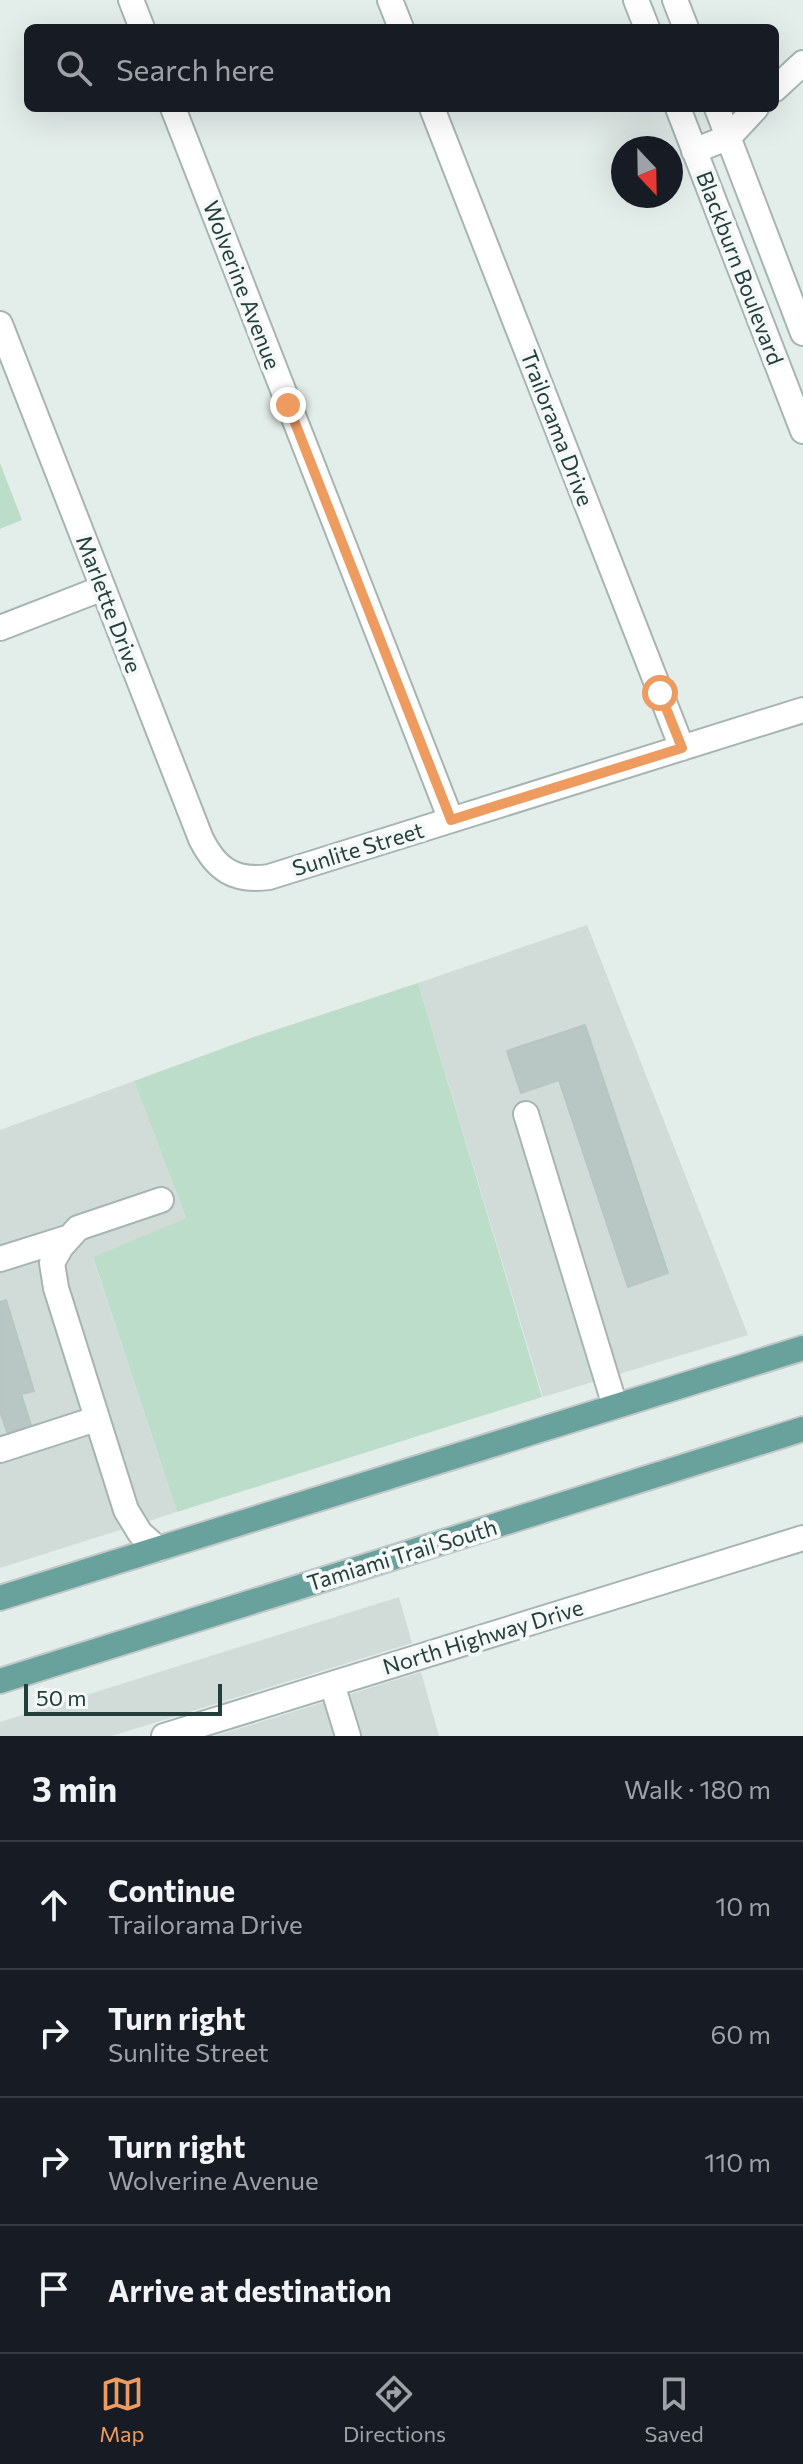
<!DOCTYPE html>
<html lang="en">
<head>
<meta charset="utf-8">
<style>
	:root { --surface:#171b24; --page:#20242c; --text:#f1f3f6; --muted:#9ea1a6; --line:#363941; --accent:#ee9b60 }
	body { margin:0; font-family:Commissioner,sans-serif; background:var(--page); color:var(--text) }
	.compass { position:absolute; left:611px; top:136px; width:72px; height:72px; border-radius:50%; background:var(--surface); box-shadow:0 8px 32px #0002; rotate:158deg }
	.scale { position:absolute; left:24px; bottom:20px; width:198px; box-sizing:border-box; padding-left:8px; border:4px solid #233e3b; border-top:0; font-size:22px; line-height:28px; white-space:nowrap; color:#233e3b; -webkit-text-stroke:6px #f4f9f7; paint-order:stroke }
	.stop { position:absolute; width:24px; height:24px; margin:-18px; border:6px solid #ee9b60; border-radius:50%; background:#fff }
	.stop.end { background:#ee9b60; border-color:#fff; box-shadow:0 2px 8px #0008 }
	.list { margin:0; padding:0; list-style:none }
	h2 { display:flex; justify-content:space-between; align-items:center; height:104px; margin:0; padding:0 32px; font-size:34px }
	h2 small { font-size:26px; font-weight:400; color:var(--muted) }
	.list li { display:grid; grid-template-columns:52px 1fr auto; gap:24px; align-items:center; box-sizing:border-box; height:128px; padding:0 32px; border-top:2px solid var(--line) }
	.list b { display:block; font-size:30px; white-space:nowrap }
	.list p { margin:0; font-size:26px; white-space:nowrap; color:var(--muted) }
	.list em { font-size:26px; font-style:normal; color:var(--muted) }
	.icon { flex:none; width:44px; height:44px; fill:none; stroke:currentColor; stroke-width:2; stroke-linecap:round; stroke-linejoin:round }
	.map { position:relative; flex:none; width:803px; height:1736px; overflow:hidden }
	.search { position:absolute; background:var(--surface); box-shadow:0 8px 32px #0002; left:24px; right:24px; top:24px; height:88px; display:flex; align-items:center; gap:20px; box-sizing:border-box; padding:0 28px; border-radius:12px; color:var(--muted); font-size:30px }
	.sheet { height:616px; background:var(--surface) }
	nav { display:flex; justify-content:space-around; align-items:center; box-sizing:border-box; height:112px; border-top:2px solid var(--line); background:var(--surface); font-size:22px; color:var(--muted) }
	nav a { display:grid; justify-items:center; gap:4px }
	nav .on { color:var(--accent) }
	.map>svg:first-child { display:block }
	.built { fill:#d1dcd9 }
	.green { fill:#bdddcb }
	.building { fill:#b8c7c4; stroke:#b6c6c2; stroke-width:2 }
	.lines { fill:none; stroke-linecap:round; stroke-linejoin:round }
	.minor-casing { stroke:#a6b5b2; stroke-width:28 }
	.major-casing { stroke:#c1c9c8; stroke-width:28 }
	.minor { stroke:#fff; stroke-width:24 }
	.major { stroke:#69a19c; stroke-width:24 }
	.route { stroke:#ee9b60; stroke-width:10 }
	.labels { text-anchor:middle; stroke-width:8; stroke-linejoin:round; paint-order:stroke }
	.street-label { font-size:22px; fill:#233e3b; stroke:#f4f9f7 }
</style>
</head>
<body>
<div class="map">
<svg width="803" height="1736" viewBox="0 0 803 1736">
	<rect width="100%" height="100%" fill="#e3edea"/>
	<path class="built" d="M587,925L748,1335L543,1397L418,983Z
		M134,1081L186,1218L93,1258L177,1512L0,1568V1130Z
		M399,1597L412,1643L112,1736H0V1722Z
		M421,1672L439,1736H215Z"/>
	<path class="green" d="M0,463L22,520L0,529Z
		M418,983L542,1397L177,1512L93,1257L186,1218L134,1081L251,1038Z"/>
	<path class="building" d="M585,1025L668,1273L628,1287L559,1080L521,1093L507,1051Z
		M6,1300L34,1391L21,1394L31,1425L7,1432L0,1411V1302Z"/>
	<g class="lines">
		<g class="minor-casing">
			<path id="minor" d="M131,0L142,28
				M390,0L401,28
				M636,0L647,28
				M675,0L686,28
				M775,89L803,63
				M173,108L451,820
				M432,108L682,748
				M678,108L803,431
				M717,108L803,333
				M694,151L729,137L756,108
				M0,324L201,839C216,869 234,882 269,877L803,710
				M0,628L103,588
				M526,1114L615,1406
				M0,1259L70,1237
				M0,1450L96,1419
				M158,1549L140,1533L126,1510L56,1288L52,1263L61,1247L78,1228L161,1200
				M332,1684L348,1736
				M164,1736L803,1538"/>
		</g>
		<g class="major-casing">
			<path id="major" d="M0,1598L803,1348
				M0,1681L803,1429"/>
		</g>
		<use href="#minor" class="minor"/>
		<use href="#major" class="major"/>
	</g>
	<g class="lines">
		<path class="route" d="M288,405L451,820L682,748L660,693"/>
	</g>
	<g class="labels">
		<g class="street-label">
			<text transform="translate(740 268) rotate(69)" y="8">Blackburn Boulevard</text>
			<text transform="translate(242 285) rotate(69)" y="8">Wolverine Avenue</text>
			<text transform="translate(557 428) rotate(69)" y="8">Trailorama Drive</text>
			<text transform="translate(109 604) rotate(69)" y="8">Marlette Drive</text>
			<text transform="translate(358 849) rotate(-17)" y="8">Sunlite Street</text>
			<text transform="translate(402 1555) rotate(-17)" y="8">Tamiami Trail South</text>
			<text transform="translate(483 1637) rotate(-17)" y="8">North Highway Drive</text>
		</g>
	</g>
</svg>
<svg class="compass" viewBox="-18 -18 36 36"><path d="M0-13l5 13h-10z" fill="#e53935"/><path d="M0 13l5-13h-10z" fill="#9ea1a6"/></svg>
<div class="scale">50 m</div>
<div class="stop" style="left:660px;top:693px"></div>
<div class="stop end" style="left:288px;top:405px"></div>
<div class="search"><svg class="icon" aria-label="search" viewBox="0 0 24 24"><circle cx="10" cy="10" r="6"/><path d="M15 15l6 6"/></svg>Search here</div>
</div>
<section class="sheet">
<h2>3 min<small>Walk · 180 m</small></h2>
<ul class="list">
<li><svg class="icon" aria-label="ahead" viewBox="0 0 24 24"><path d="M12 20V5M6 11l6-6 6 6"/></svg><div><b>Continue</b><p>Trailorama Drive</p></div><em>10 m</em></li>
<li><svg class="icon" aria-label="right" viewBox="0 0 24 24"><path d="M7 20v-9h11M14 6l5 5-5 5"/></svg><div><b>Turn right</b><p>Sunlite Street</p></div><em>60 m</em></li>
<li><svg class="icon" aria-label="right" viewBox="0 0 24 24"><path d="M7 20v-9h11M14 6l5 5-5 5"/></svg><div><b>Turn right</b><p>Wolverine Avenue</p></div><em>110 m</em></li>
<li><svg class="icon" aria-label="arrive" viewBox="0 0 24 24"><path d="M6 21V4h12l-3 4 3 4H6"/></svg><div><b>Arrive at destination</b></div></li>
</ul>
</section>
<nav>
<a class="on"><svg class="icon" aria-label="map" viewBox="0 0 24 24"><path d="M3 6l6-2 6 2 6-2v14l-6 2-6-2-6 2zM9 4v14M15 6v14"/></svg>Map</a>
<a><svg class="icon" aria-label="directions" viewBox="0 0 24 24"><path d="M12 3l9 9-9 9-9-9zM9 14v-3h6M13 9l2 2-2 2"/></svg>Directions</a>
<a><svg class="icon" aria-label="saved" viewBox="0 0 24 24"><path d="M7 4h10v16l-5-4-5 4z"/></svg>Saved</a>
</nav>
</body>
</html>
